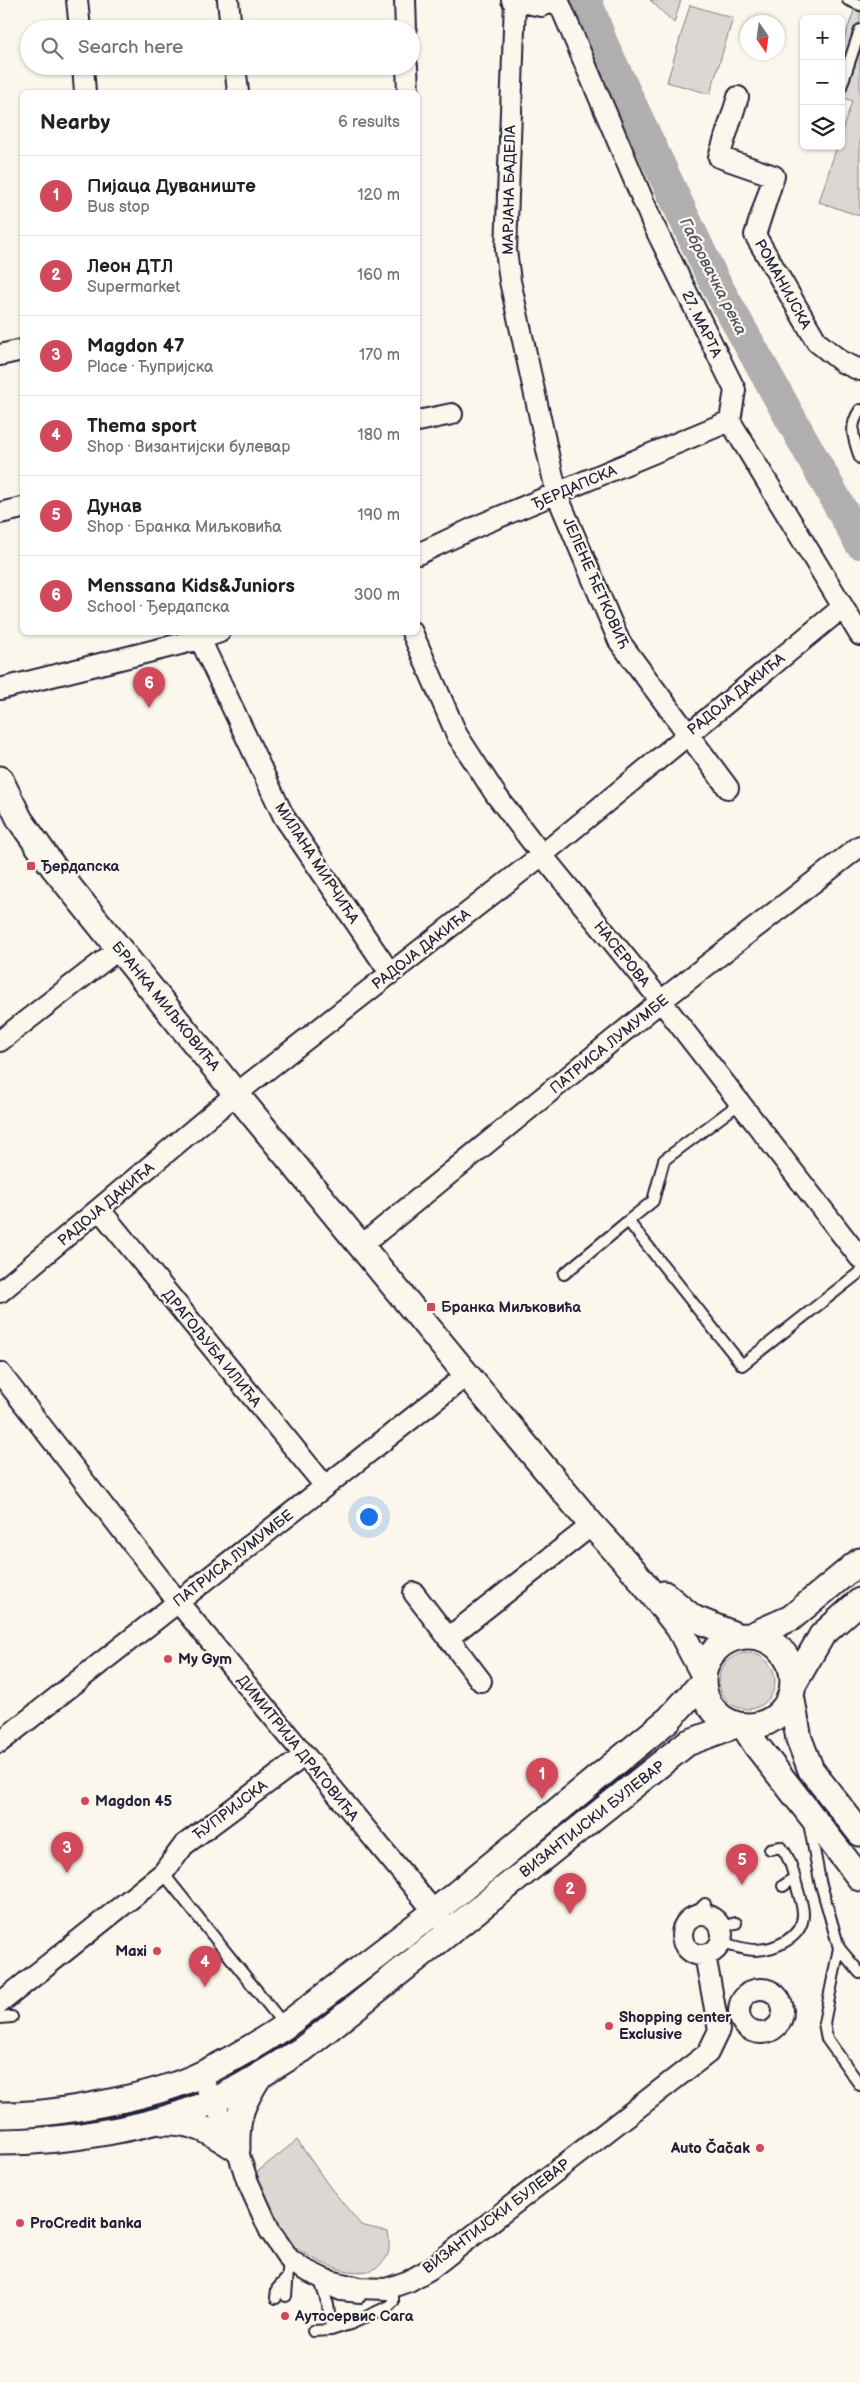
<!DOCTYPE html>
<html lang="en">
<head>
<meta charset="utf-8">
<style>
	:root { --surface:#fff; --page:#f6f6f6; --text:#202124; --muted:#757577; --line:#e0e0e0; --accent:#d1495b }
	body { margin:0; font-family:"Balsamiq Sans",sans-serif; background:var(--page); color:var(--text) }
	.controls { position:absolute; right:15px; top:15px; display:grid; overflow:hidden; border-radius:8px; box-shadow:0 1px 4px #0004 }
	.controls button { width:45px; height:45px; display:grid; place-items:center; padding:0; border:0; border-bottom:1px solid var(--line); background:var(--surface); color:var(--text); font:25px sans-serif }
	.compass { position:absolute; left:740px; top:15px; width:45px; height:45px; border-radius:50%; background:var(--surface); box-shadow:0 1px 4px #0004; rotate:167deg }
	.you { position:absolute; left:368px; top:1516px; width:18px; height:18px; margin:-12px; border:4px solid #fff; border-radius:50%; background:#1a73e8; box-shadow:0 0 0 8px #1a73e833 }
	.badge { display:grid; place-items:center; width:32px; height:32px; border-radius:50%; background:var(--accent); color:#fff; font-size:16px; font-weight:700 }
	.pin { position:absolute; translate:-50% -41px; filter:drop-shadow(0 1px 2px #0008) }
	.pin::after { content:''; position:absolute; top:26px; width:18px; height:15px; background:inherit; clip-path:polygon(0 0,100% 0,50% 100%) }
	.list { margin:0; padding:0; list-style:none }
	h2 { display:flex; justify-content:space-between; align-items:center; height:65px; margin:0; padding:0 20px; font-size:21px }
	h2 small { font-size:16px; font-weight:400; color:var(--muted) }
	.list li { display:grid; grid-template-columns:32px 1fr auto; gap:15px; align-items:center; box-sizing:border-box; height:80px; padding:0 20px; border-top:1px solid var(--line) }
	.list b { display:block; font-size:19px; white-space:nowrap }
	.list p { margin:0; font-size:16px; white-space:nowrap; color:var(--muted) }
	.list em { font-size:16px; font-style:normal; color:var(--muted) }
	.icon { flex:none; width:28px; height:28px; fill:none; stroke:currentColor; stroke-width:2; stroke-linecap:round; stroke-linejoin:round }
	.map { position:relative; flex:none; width:860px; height:2383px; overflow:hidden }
	.search { position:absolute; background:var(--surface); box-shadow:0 1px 4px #0004; left:20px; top:20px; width:400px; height:55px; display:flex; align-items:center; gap:12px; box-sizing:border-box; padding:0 18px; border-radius:28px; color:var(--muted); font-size:19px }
	.panel { position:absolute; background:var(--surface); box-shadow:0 1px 4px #0004; left:20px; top:90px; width:400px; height:545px; border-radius:8px }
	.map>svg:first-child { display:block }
	.green { fill:#dbd8d3; stroke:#7e7d87 }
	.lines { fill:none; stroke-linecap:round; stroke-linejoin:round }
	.river { stroke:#b1aeb0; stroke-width:32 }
	.service-casing { stroke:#22223b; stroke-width:14 }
	.minor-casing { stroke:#22223b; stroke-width:24 }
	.tertiary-casing { stroke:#22223b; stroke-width:29 }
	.service { stroke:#fbf7ec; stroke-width:10 }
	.minor { stroke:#fbf7ec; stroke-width:20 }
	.tertiary { stroke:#fbf7ec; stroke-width:25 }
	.poi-dot { fill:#d1495b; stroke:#fbf7ec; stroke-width:2 }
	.labels { text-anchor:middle; stroke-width:4.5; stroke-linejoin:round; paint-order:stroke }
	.street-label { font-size:15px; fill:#22223b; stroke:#fbf7ec }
	.poi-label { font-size:15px; font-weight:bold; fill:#22223b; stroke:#fbf7ec; text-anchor:start }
	.water-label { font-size:16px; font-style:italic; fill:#545364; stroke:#fbf7ec }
</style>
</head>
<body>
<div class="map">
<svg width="860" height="2383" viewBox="0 0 860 2383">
	<rect width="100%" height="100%" fill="#fbf7ec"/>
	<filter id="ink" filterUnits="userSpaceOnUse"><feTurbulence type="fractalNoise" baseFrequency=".02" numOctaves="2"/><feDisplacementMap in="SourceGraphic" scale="10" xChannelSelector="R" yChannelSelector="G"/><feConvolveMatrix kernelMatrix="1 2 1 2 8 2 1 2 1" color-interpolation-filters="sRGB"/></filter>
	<g filter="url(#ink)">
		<path class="green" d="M650,0H681L674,23Z
			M857,1H860V216L819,202L837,146H841V134L852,101L841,97V49Z
			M690,5L733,18L710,94L667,82Z
			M719 1681a28 28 0 1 1 56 0a28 28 0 1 1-56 0Z
			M297,2140L329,2186L361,2225L388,2232C389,2240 391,2251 386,2258C367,2291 299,2257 282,2235C269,2218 261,2195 252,2176Z"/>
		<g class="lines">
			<path class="river" d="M586,0L602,43L713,279L860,543"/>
			<g class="service-casing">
				<path id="service" d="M848,0L860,5
					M841,87L860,30
					M860,410C848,428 854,438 860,458
					M740,1103L664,1160L653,1201L628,1221L742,1365L860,1272
					M564,1274L628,1221
					M809,1823L820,1881L839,1948L860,1973
					M163,1873L285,2026
					M783,1886L794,1878
					M689,1920L705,1904
					M721,1927L736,1923
					M721,1943C732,1945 744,1950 756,1950C775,1949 803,1938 803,1914C803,1905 799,1895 797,1887C793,1873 791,1859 781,1847L770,1849
					M839,1948L824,2023L827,2039L860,2085
					M0,2018L12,2017
					M322,2287L328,2305L331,2330L353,2323L389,2306L393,2302V2286
					M324,2288L340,2295L360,2297
					M286,2296L289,2259
					M276,2298L277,2289L287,2278
					M313,2331L331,2330"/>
			</g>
			<g class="minor-casing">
				<path id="minor" d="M77,0L80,29
					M228,0L231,29
					M405,0L406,29
					M512,0L541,6L558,0L653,224L735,390L730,421L860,635
					M515,1L506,250L510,281L557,495L619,641L728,788
					M83,66L85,92
					M235,66L238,92
					M407,66L408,92
					M738,97L719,157L774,176L755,235L817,342L842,362L860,370
					M0,355L22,350
					M418,421L452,414
					M0,513L22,508
					M418,554L480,525L730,421
					M412,632L457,735L496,795L542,855L661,1001L860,1258
					M200,639L284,817L390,973
					M0,689L200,639L220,632
					M0,1041L120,948
					M100,1210L325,1486
					M362,1245L661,1001L860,846
					M0,1292L236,1094L542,855L843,607
					M0,1373L178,1602L451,1932
					M414,1593L481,1681
					M448,1638L592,1525
					M0,1742L467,1375
					M682 1935a20 20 0 1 1 40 0a20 20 0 1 1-40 0Z
					M705,1955L719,2030
					M739 2011a22 22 0 1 1 44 0a22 22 0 1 1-44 0Z
					M0,2003L163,1873L184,1845L305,1755
					M200,2075L237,2149L247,2180L270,2231L289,2259L303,2269L326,2280L358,2288L386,2289L409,2281L430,2269L708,2053L719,2030"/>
			</g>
			<g class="tertiary-casing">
				<path id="tertiary" d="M0,779L20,820L54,868L236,1094L467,1375L592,1525L634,1571L679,1628L703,1673
					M664,1594L693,1618L740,1637
					M750,1636L791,1618L860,1561
					M703 1681a45 45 0 1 1 90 0a45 45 0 1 1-90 0Z
					M793,1685L822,1635L860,1601
					M791,1695L799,1739L811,1770L860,1833
					M744,1726L756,1745L860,1878
					M0,2115C52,2116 155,2097 202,2074C231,2060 258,2044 285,2026L433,1913L669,1719L702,1683
					M162,2122C195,2121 210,2131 237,2149
					M0,2142C64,2142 155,2128 213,2101C244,2087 273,2067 303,2049L687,1743L736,1725
					M237,2149C236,2116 242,2103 260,2075"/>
			</g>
			<use href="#service" class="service"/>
			<use href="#minor" class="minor"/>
			<use href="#tertiary" class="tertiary"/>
		</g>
	</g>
	<g class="poi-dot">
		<rect x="26" y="861" width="10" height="10" rx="2.5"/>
		<rect x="426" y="1302" width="10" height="10" rx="2.5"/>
		<circle cx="168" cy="1659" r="5"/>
		<circle cx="85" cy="1801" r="5"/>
		<circle cx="157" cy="1951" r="5"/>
		<circle cx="609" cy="2026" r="5"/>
		<circle cx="760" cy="2148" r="5"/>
		<circle cx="20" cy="2223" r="5"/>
		<circle cx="285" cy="2316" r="5"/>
	</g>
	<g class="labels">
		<g class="street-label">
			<text transform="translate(509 190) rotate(-89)" y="5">МАРЈАНА БАДЕЛА</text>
			<text transform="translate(783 284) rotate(61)" y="5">РОМАНИЈСКА</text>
			<text transform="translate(702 324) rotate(64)" y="5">27. МАРТА</text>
			<text transform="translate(574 487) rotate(-23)" y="5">ЂЕРДАПСКА</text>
			<text transform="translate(596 583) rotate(66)" y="5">ЈЕЛЕНЕ ЋЕТКОВИЋ</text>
			<text transform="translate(736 694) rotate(-39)" y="5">РАДОЈА ДАКИЋА</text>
			<text transform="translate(317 863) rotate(57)" y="5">МИЛАНА МИРЧИЋА</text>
			<text transform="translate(421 949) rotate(-38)" y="5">РАДОЈА ДАКИЋА</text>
			<text transform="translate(622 954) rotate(51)" y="5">НАСЕРОВА</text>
			<text transform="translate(166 1006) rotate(51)" y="5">БРАНКА МИЉКОВИЋА</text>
			<text transform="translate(609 1044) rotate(-39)" y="5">ПАТРИСА ЛУМУМБЕ</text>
			<text transform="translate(106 1204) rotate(-40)" y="5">РАДОЈА ДАКИЋА</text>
			<text transform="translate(212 1348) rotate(51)" y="5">ДРАГОЉУБА ИЛИЋА</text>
			<text transform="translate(233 1558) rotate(-38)" y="5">ПАТРИСА ЛУМУМБЕ</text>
			<text transform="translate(298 1748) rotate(51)" y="5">ДИМИТРИЈА ДРАГОВИЋА</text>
			<text transform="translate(230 1810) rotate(-37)" y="5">ЋУПРИЈСКА</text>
			<text transform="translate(592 1819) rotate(-38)" y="5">ВИЗАНТИЈСКИ БУЛЕВАР</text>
			<text transform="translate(496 2216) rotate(-37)" y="5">ВИЗАНТИЈСКИ БУЛЕВАР</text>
		</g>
		<g class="poi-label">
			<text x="41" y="871">Ђердапска</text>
			<text x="441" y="1312">Бранка Миљковића</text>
			<text x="178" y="1664">My Gym</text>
			<text x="95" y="1806">Magdon 45</text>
			<text x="147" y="1956" text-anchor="end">Maxi</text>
			<text x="619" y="2022">Shopping center<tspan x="619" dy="17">Exclusive</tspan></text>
			<text x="750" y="2153" text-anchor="end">Auto Čačak</text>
			<text x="30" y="2228">ProCredit banka</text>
			<text x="295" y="2321">Аутосервис Сага</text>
		</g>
		<g class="water-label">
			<text transform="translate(714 276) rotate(63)" y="6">Габровачка река</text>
		</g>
	</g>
</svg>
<div class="controls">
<button>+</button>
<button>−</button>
<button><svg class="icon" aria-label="layers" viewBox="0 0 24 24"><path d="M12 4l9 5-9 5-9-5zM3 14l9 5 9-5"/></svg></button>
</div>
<svg class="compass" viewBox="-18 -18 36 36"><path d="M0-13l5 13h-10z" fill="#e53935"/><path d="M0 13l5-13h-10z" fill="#757577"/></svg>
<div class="you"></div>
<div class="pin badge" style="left:542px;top:1799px">1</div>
<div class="pin badge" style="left:570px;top:1914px">2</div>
<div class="pin badge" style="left:67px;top:1873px">3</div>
<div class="pin badge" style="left:205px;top:1987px">4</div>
<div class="pin badge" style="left:742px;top:1885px">5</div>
<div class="pin badge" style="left:149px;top:708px">6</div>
<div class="search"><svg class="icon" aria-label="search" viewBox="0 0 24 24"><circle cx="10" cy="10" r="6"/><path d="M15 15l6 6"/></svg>Search here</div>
<section class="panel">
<h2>Nearby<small>6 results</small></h2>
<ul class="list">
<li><span class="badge">1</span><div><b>Пијаца Дуваниште</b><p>Bus stop</p></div><em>120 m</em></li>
<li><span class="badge">2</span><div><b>Леон ДТЛ</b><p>Supermarket</p></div><em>160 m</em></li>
<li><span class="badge">3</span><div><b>Magdon 47</b><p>Place · Ћупријска</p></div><em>170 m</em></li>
<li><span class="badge">4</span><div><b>Thema sport</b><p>Shop · Византијски булевар</p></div><em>180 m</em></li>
<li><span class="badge">5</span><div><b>Дунав</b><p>Shop · Бранка Миљковића</p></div><em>190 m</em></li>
<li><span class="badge">6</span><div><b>Menssana Kids&amp;Juniors</b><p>School · Ђердапска</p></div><em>300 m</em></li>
</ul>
</section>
</div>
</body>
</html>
